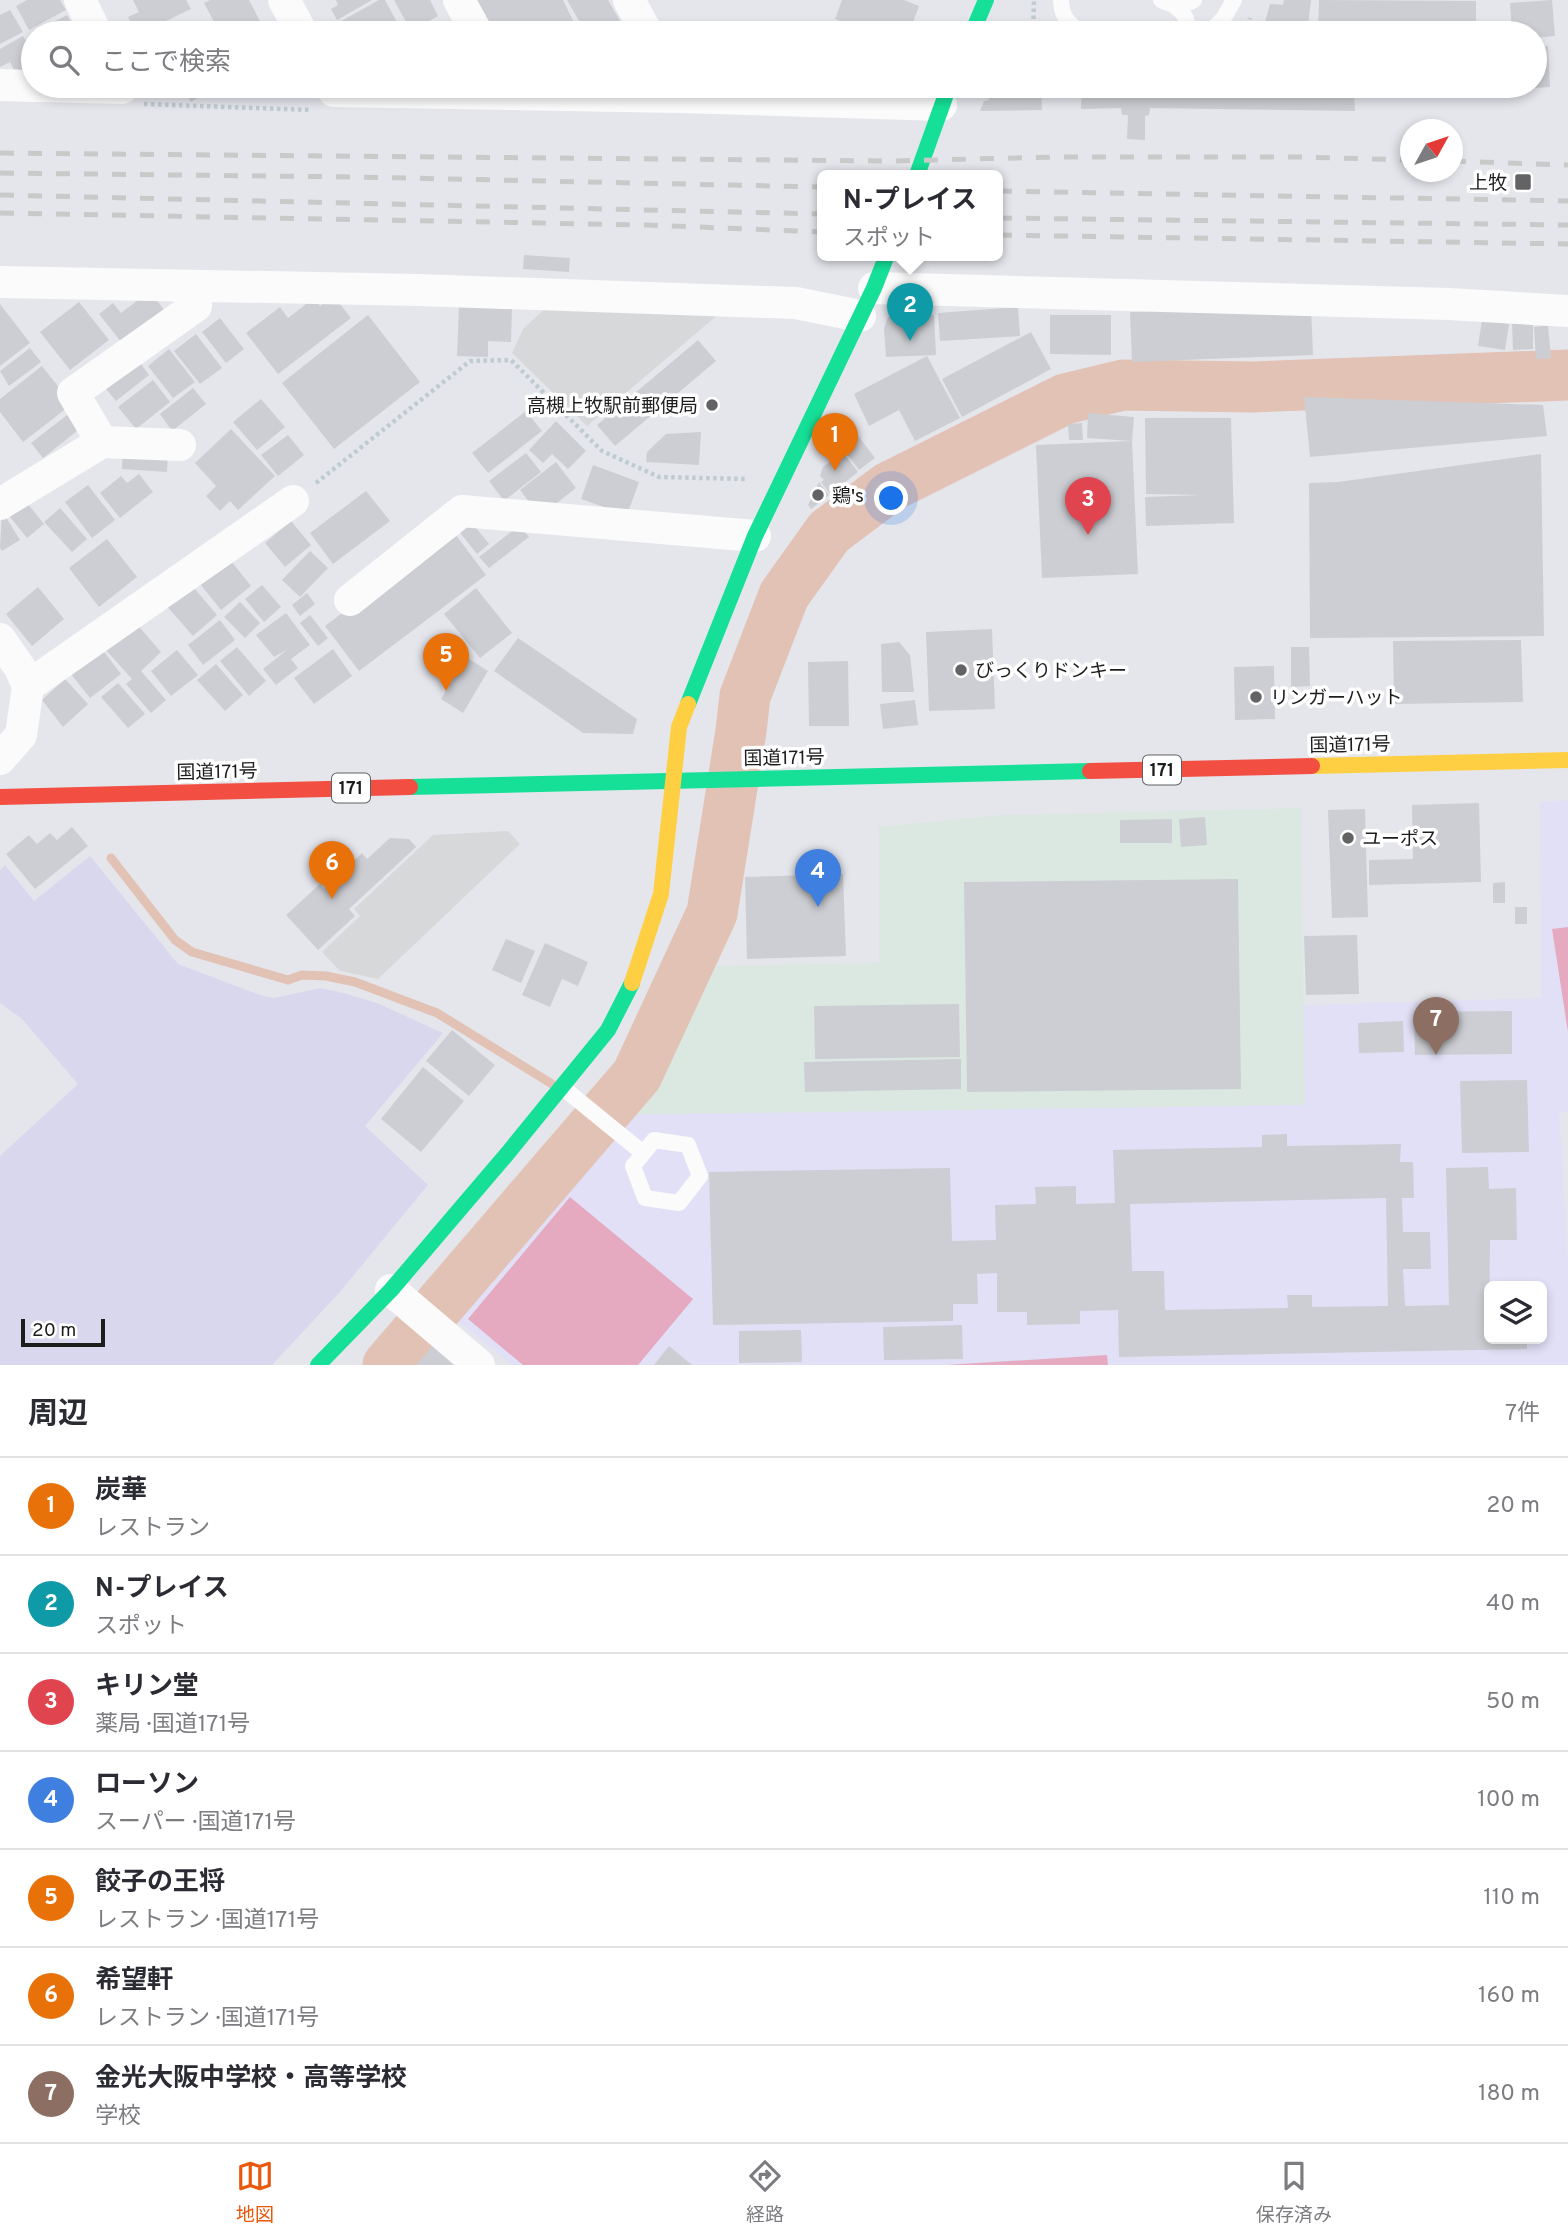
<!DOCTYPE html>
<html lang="ja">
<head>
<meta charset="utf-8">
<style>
	:root { --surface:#fff; --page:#f2f2f3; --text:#2b2b33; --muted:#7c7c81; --line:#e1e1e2; --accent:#ea580c }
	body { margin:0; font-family:Overpass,"Noto Sans JP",sans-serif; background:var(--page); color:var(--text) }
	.controls { position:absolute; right:21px; bottom:21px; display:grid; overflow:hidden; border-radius:10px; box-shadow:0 4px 10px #0003 }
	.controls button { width:63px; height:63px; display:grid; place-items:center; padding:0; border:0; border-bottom:2px solid var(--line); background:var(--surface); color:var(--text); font:35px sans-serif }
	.compass { position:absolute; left:1400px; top:119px; width:63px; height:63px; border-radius:50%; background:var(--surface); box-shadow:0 4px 10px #0003; rotate:50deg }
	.scale { position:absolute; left:21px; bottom:18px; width:84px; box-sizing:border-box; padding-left:7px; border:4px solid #1d1d1d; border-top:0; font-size:19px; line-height:24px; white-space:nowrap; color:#1d1d1d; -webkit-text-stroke:5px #fff; paint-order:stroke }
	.you { position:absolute; left:892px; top:499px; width:24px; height:24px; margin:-18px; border:5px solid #fff; border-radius:50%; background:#1a73e8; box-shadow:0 0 0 10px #1a73e833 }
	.badge { display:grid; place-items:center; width:46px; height:46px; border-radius:50%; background:var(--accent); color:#fff; font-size:23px; font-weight:700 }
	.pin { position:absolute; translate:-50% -58px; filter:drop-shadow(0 2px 4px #0008) }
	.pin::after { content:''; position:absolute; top:37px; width:24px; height:21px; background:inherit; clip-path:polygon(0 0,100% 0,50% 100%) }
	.popup { position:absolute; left:817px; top:170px; width:186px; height:91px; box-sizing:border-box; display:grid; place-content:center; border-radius:10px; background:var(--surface); filter:drop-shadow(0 2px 5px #0005); font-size:23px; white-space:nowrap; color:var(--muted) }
	.popup b { font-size:26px; color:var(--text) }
	.popup::after { content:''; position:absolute; left:50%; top:100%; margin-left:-14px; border:14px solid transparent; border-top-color:var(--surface) }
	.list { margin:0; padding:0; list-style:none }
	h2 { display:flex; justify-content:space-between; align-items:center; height:91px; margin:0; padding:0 28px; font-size:30px }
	h2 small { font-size:23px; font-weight:400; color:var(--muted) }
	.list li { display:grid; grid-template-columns:46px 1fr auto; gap:21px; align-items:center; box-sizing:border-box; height:98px; padding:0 28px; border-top:2px solid var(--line) }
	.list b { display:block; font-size:26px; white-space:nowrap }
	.list p { margin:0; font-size:23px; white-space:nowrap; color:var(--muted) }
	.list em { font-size:23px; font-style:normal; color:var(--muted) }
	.icon { flex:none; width:38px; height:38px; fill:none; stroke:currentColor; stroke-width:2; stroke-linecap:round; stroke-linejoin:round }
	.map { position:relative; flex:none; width:1568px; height:1365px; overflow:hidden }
	.search { position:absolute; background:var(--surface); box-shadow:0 4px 10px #0003; left:21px; right:21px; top:21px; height:77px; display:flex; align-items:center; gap:18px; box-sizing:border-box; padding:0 24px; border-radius:38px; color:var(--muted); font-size:26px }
	.sheet { height:777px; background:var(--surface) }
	nav { display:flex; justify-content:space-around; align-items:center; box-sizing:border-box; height:98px; border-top:2px solid var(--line); background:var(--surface); font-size:19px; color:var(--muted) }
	nav a { display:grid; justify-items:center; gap:4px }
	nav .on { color:var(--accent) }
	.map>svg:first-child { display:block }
	.industrial { fill:#dbe8e2 }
	.education { fill:#e1e0f6; fill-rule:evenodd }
	.farmland { fill:#d9d7ee }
	.pitch { fill:#e5aabf }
	.parking { fill:#d7d8da }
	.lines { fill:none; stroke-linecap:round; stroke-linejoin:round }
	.stream { stroke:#e2c2b5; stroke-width:9 }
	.river { stroke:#e2c2b5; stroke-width:51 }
	.building { fill:#ccced3; fill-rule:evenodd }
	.path { stroke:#becccf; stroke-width:4.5; stroke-dasharray:3.5 3.5; stroke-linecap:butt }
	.lane { stroke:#fbfbfc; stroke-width:16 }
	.street { stroke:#fbfbfc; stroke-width:32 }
	.fast { stroke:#16e098; stroke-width:16 }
	.slow { stroke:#ffcf43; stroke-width:16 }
	.jam { stroke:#f24e42; stroke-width:16 }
	.rail { stroke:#c9c9ca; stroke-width:5; stroke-dasharray:14 14; stroke-linecap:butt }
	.poi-dot { fill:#636365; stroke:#fff; stroke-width:2.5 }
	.labels { text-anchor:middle; stroke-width:7; stroke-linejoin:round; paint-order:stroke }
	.shield { fill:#fff; stroke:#616161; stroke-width:2 }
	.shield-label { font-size:18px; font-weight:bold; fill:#1d1d1d }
	.poi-label { font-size:19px; fill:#1d1d1d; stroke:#fff; text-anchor:start }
	.street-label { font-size:19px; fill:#1d1d1d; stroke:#fff }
</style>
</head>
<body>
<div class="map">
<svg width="1568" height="1365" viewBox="0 0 1568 1365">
	<rect width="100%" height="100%" fill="#e5e6ec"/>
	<path class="industrial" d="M1301,808L1305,1105L618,1115L670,1048L691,1004L706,966L879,963V827L1001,815Z"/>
	<path class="education" d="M1568,800V1111L1559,1112L1568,1266V1365H512L458,1321L618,1115L1305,1105L1304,1005L1541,998L1540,802ZM1489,1286H1542V1339H1489Z"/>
	<path class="farmland" d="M90,856L178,964L260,995L274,998L321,988L347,994L377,1003L443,1033L365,1126L428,1185L339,1293L272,1365H0V1156L78,1084L22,1019L0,1003V870L5,865L34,901Z"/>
	<path class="pitch" d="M1568,927V1032L1552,929Z
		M570,1197L693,1299L638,1365H523L468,1319Z
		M1107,1355L1108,1365H946Z"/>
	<path class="parking" d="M552,302L720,313L587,426L512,353L523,329Z
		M508,831L520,844L378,979L340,971L322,952L360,916L354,909L433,835Z"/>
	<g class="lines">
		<path class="stream" d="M111,858L175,940L192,952L288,980L302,975L326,976L355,982L437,1013L552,1084"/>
		<path class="river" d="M388,1365L637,1075L712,913L741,731L745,696L784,595L829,532L889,487L1065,399L1123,385L1252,387L1568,375"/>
	</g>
	<path class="building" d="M27,0H60L66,10L29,30L16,6Z
		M133,0H186L191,9L141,33H137L128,17L139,12Z
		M210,0H249L266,33H220L204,3Z
		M336,0H372L337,20L331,9L338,5Z
		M379,0H385L398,24L383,33H343L338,23Z
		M394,0H430L438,16L411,31Z
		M473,0H563L579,33H490Z
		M567,0H608L627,33H586Z
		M842,0H904L919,6L909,33H871L835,19Z
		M1284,0H1311L1307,33H1262L1270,4L1283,5Z
		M1319,0L1476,1V33H1318Z
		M1552,0L1555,36L1535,38V33H1512L1510,3Z
		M10,10L23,32L0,44V15Z
		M67,15L77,33H40L38,30Z
		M832,24L855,33H828Z
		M23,36L33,55V64L16,74L10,62L0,67V49Z
		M1548,46L1550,87L1535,88V47Z
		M192,86H237L219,97L213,88L191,102L184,91Z
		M989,86H1041L1042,110L980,111L984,101L989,100Z
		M1082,86H1301V93H1354L1355,111L1150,108L1149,115L1145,116V140L1127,139L1128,115H1122L1121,108L1081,109Z
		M1394,86H1450V89L1394,88Z
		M524,255L570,258L569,272L523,269Z
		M150,291L167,314L125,347L99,314L113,303L121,313Z
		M333,295L351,318L278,374L246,333L280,307L288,318L314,298L320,306Z
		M79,302L109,340L70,370L40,332Z
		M0,304L30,343L0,366Z
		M1311,305L1313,355L1132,362L1130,312Z
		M459,306L512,308L511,342L488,341V357L457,356Z
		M1018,307L1020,336L940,341L938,313Z
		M368,315L420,382L334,449L282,383Z
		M934,315L936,355L886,357L884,328L888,317Z
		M1050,315H1111V355L1050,354Z
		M220,318L244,349L226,363L202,332Z
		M1482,320L1509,324L1505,350L1478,346Z
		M1533,321V349L1513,350L1512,322Z
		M1548,325L1551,358L1536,359L1534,327Z
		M1031,332L1051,369L962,417L942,379Z
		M196,334L222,368L200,384L174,351Z
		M698,340L716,361L615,446L597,425Z
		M30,348L41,362L9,386L0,371Z
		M169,349L195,382L173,398L148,366Z
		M927,356L960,418L915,441L899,410L869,426L854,394Z
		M136,357L149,375L116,401L102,384Z
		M42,366L72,404L23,442L0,412V399Z
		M153,380L170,402L136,429L118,407Z
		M193,388L206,404L172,431L160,414Z
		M1304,397L1543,405L1547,436L1310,457Z
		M261,399L285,427L257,450L233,422Z
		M526,411L542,431L488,473L472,453Z
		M71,412L82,427L43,458L31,443Z
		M1088,413L1134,417L1132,441L1087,438Z
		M1145,418H1231L1234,523L1146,526L1145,497L1202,495L1146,494Z
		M556,421L586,451L568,469L552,454L543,463L529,450Z
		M1082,423L1083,440H1069L1068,424Z
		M852,428L875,458L859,470L836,440Z
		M231,429L275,476L238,510L230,501L220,511L206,496L216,486L195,463Z
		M701,432L699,465L646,462L647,452L666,434Z
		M288,435L304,455L278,476L261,455Z
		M1132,441L1138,574L1042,578L1036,445Z
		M123,447L168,451L167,472L122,469Z
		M843,452L858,472L830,494L821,482L824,480L820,476L823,467Z
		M526,453L541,472L504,501L489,481Z
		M1541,454L1544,636L1310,638L1309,483L1338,482Z
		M556,462L576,488L540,516L520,490Z
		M593,465L639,482L627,515L581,499Z
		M139,474L153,492L120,518L100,493L121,476L127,483Z
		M819,482L829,495L811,509L808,505Z
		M88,485L115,520L92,538L65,502Z
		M366,491L390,521L333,564L310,533Z
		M23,498L44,524L27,538L6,512Z
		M60,508L87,539L72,552L44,522Z
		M2,511L20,540L2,551L0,548Z
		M470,520L489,544L477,554L458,530Z
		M291,521L311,545L285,567L265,543Z
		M520,525L529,537L489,568L479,557Z
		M452,530L486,575L359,671L325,626Z
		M107,539L137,577L99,607L69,568Z
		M310,551L328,568L300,597L282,580Z
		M227,556L251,586L221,610L197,580Z
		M189,582L217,615L193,636L164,603Z
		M262,585L281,607L264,622L245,599Z
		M38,587L64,619L32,646L6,614Z
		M476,588L512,633L480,658L444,614Z
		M307,593L315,604L300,616L292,605Z
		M240,602L260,623L245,638L224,617Z
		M286,613L310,645L291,659L298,668L276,685L263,669L288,649L274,657L256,635Z
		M310,615L328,638L318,646L300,623Z
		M220,620L235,640L203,665L188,645Z
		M135,622L161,652L141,671L166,700L151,713L126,684L132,679L105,649Z
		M992,629L995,709L929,711L926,632Z
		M518,638L637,719L633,734L583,733L494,671Z
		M1521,640L1523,702L1394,704L1393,641Z
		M899,642L910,655L914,692H882L881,644Z
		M99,645L121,674L90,698L67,669Z
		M237,647L266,681L249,696L220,661Z
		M1291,647H1309L1310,686L1291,687Z
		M333,649L352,676L314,704L294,678Z
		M177,650L198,675L171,696L151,671Z
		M466,657L488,671L463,713L441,699Z
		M848,661L849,726H809L808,662Z
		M216,664L243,695L225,711L197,680Z
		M1274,666L1275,719L1235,720L1234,667Z
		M65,679L88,704L63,727L42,700Z
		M118,683L145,714L128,728L101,697Z
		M915,700L918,725L883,729L880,704Z
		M1479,803L1481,882L1369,885V860L1413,859L1412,805Z
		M1365,809L1368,917L1332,918L1328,810Z
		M1205,817L1207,845L1181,847L1179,819Z
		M1172,819V843H1120V820Z
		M72,827L88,846L35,889L6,854L29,835L37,844L50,833L57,840Z
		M390,838L409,839L416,847L349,909L355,916L318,950L286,915L320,884L324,889L362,853L367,859Z
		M843,874L846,956L747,959L745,877Z
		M1238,879L1241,1089L967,1092L964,882Z
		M1505,882V903H1493V883Z
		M1515,907H1527V924H1515Z
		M1357,935L1359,994L1306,995L1304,936Z
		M506,939L535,951L521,983L492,970Z
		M545,943L588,962L578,986L562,979L550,1007L522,995Z
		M959,1004L960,1057L815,1059L814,1006Z
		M1512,1011V1054L1415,1055L1414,1012Z
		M1403,1021L1404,1052L1359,1053L1358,1023Z
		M452,1030L495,1065L469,1096L426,1061Z
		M961,1059V1089L805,1092L804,1062Z
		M423,1067L464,1101L421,1152L381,1119Z
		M1527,1080L1529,1152L1462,1153L1460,1081Z
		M1287,1134V1146L1401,1144L1400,1162H1413L1414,1198H1402L1403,1232H1430L1431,1269H1403L1405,1306L1449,1305L1446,1168L1488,1167L1489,1189L1516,1188L1517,1240H1490L1489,1339H1527V1349L1119,1357L1118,1310L1080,1311V1324L1027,1325V1312H997V1273L977,1274L978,1304H953V1321L713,1325L709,1172L950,1168L952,1241L996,1240L995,1205L1036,1204L1035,1187L1076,1186V1204L1115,1203L1113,1150L1262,1147V1135ZM1386,1198L1388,1306L1312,1307V1295H1287L1288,1308L1165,1310L1164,1271H1132L1130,1204Z
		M962,1325L963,1359L884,1360L883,1327Z
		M801,1330L802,1362L739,1363V1331Z
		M433,1345L457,1365H416Z
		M669,1346L692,1365H654Z"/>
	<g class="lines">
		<path class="path" d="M1033,33L1034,0
			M1247,33L1250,18
			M144,104L310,110
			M316,483L470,361L511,360L602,451L659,477L746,479"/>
		<path class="lane" d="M1061,0C1061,16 1069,26 1084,33
			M1161,0C1173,6 1182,6 1194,0
			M1173,5C1184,12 1190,20 1186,33
			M1208,33L1223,19L1234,0
			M562,1087L643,1153
			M654,1140L688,1145L700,1176L679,1203L645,1198L633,1166Z"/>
		<path class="street" d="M80,0L96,33
			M284,0L302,33
			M459,0L477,33
			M629,0L647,33
			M0,85L33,86
			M38,86L122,88L121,86
			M331,86L334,91L681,97L941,105
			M0,282L418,290L796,303L860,316
			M874,288L1449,304L1568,311
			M102,442L180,445
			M0,504L102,442L73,393L196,306L197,286
			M350,600L462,511L755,536
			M0,639L20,668L28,686L21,735L0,759
			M28,686L293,501
			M391,1290L479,1365"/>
		<path class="fast" d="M972,33L986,0
			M917,175L949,86
			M688,704L755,536L874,288L887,255
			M410,787L1090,771
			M318,1365L391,1290L507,1154L608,1030L632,983"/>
		<path class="slow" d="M1312,766L1568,760
			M632,983L661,894L679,727L688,704"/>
		<path class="jam" d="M1090,771L1312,766
			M0,797L410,787"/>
		<path class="rail" d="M0,153L892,161L1057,157H1301L1410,160
			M1452,161L1568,165
			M0,173L356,177L822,187
			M998,191L1568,201
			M0,195L822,214
			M0,213L647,225L822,232
			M998,218L1568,225
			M998,235L1568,244"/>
	</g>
	<g class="poi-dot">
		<rect x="1514" y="173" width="18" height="18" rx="3.5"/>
		<circle cx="712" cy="405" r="7"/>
		<circle cx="818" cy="495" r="7"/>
		<circle cx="961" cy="670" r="7"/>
		<circle cx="1256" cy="697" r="7"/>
		<circle cx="1348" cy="838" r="7"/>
	</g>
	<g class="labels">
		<g class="shield">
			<rect x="1143" y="755.5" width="38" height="29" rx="5"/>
			<rect x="332" y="773.5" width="38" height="29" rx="5"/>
		</g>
		<g class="shield-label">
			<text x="1162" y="776">171</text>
			<text x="351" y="794">171</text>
		</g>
		<g class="poi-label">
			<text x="1507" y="189" text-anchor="end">上牧</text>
			<text x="698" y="412" text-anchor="end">高槻上牧駅前郵便局</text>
			<text x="832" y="502">鶏's</text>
			<text x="975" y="677">びっくりドンキー</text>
			<text x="1270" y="704">リンガーハット</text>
			<text x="1362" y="845">ユーポス</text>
		</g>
		<g class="street-label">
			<text transform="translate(1350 744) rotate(-1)" y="7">国道171号</text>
			<text transform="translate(784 757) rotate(-1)" y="7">国道171号</text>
			<text transform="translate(217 771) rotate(-1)" y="7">国道171号</text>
		</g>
	</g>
</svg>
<div class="controls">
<button><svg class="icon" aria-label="layers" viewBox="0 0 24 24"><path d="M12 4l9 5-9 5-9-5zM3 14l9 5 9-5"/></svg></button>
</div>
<svg class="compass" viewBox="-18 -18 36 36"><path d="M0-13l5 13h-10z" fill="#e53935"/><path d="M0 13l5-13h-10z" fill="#7c7c81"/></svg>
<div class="scale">20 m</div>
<div class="you"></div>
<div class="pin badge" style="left:835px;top:471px;background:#e8710a">1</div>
<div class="pin badge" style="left:910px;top:341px;background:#0f9aa8">2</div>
<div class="popup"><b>N-プレイス</b>スポット</div>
<div class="pin badge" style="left:1088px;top:535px;background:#e0444e">3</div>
<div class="pin badge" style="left:818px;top:907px;background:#3f7fe0">4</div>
<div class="pin badge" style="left:446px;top:691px;background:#e8710a">5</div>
<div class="pin badge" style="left:332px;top:899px;background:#e8710a">6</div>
<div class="pin badge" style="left:1436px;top:1055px;background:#8d6e63">7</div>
<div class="search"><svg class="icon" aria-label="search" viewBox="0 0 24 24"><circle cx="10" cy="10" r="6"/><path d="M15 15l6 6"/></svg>ここで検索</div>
</div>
<section class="sheet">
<h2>周辺<small>7件</small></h2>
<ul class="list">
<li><span class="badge" style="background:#e8710a">1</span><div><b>炭華</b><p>レストラン</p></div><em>20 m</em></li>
<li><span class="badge" style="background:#0f9aa8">2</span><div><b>N-プレイス</b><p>スポット</p></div><em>40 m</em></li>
<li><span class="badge" style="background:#e0444e">3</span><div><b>キリン堂</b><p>薬局 · 国道171号</p></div><em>50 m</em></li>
<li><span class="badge" style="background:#3f7fe0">4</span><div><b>ローソン</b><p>スーパー · 国道171号</p></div><em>100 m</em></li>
<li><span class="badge" style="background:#e8710a">5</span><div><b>餃子の王将</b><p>レストラン · 国道171号</p></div><em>110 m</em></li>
<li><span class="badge" style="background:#e8710a">6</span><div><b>希望軒</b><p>レストラン · 国道171号</p></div><em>160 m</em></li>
<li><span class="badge" style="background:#8d6e63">7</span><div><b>金光大阪中学校・高等学校</b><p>学校</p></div><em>180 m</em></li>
</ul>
</section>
<nav>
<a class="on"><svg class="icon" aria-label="map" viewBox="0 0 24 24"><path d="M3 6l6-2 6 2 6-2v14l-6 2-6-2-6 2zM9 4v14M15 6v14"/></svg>地図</a>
<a><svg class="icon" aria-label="directions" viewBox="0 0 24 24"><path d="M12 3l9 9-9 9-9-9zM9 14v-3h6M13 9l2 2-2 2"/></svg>経路</a>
<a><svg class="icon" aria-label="saved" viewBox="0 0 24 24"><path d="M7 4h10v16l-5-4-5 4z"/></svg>保存済み</a>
</nav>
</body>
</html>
